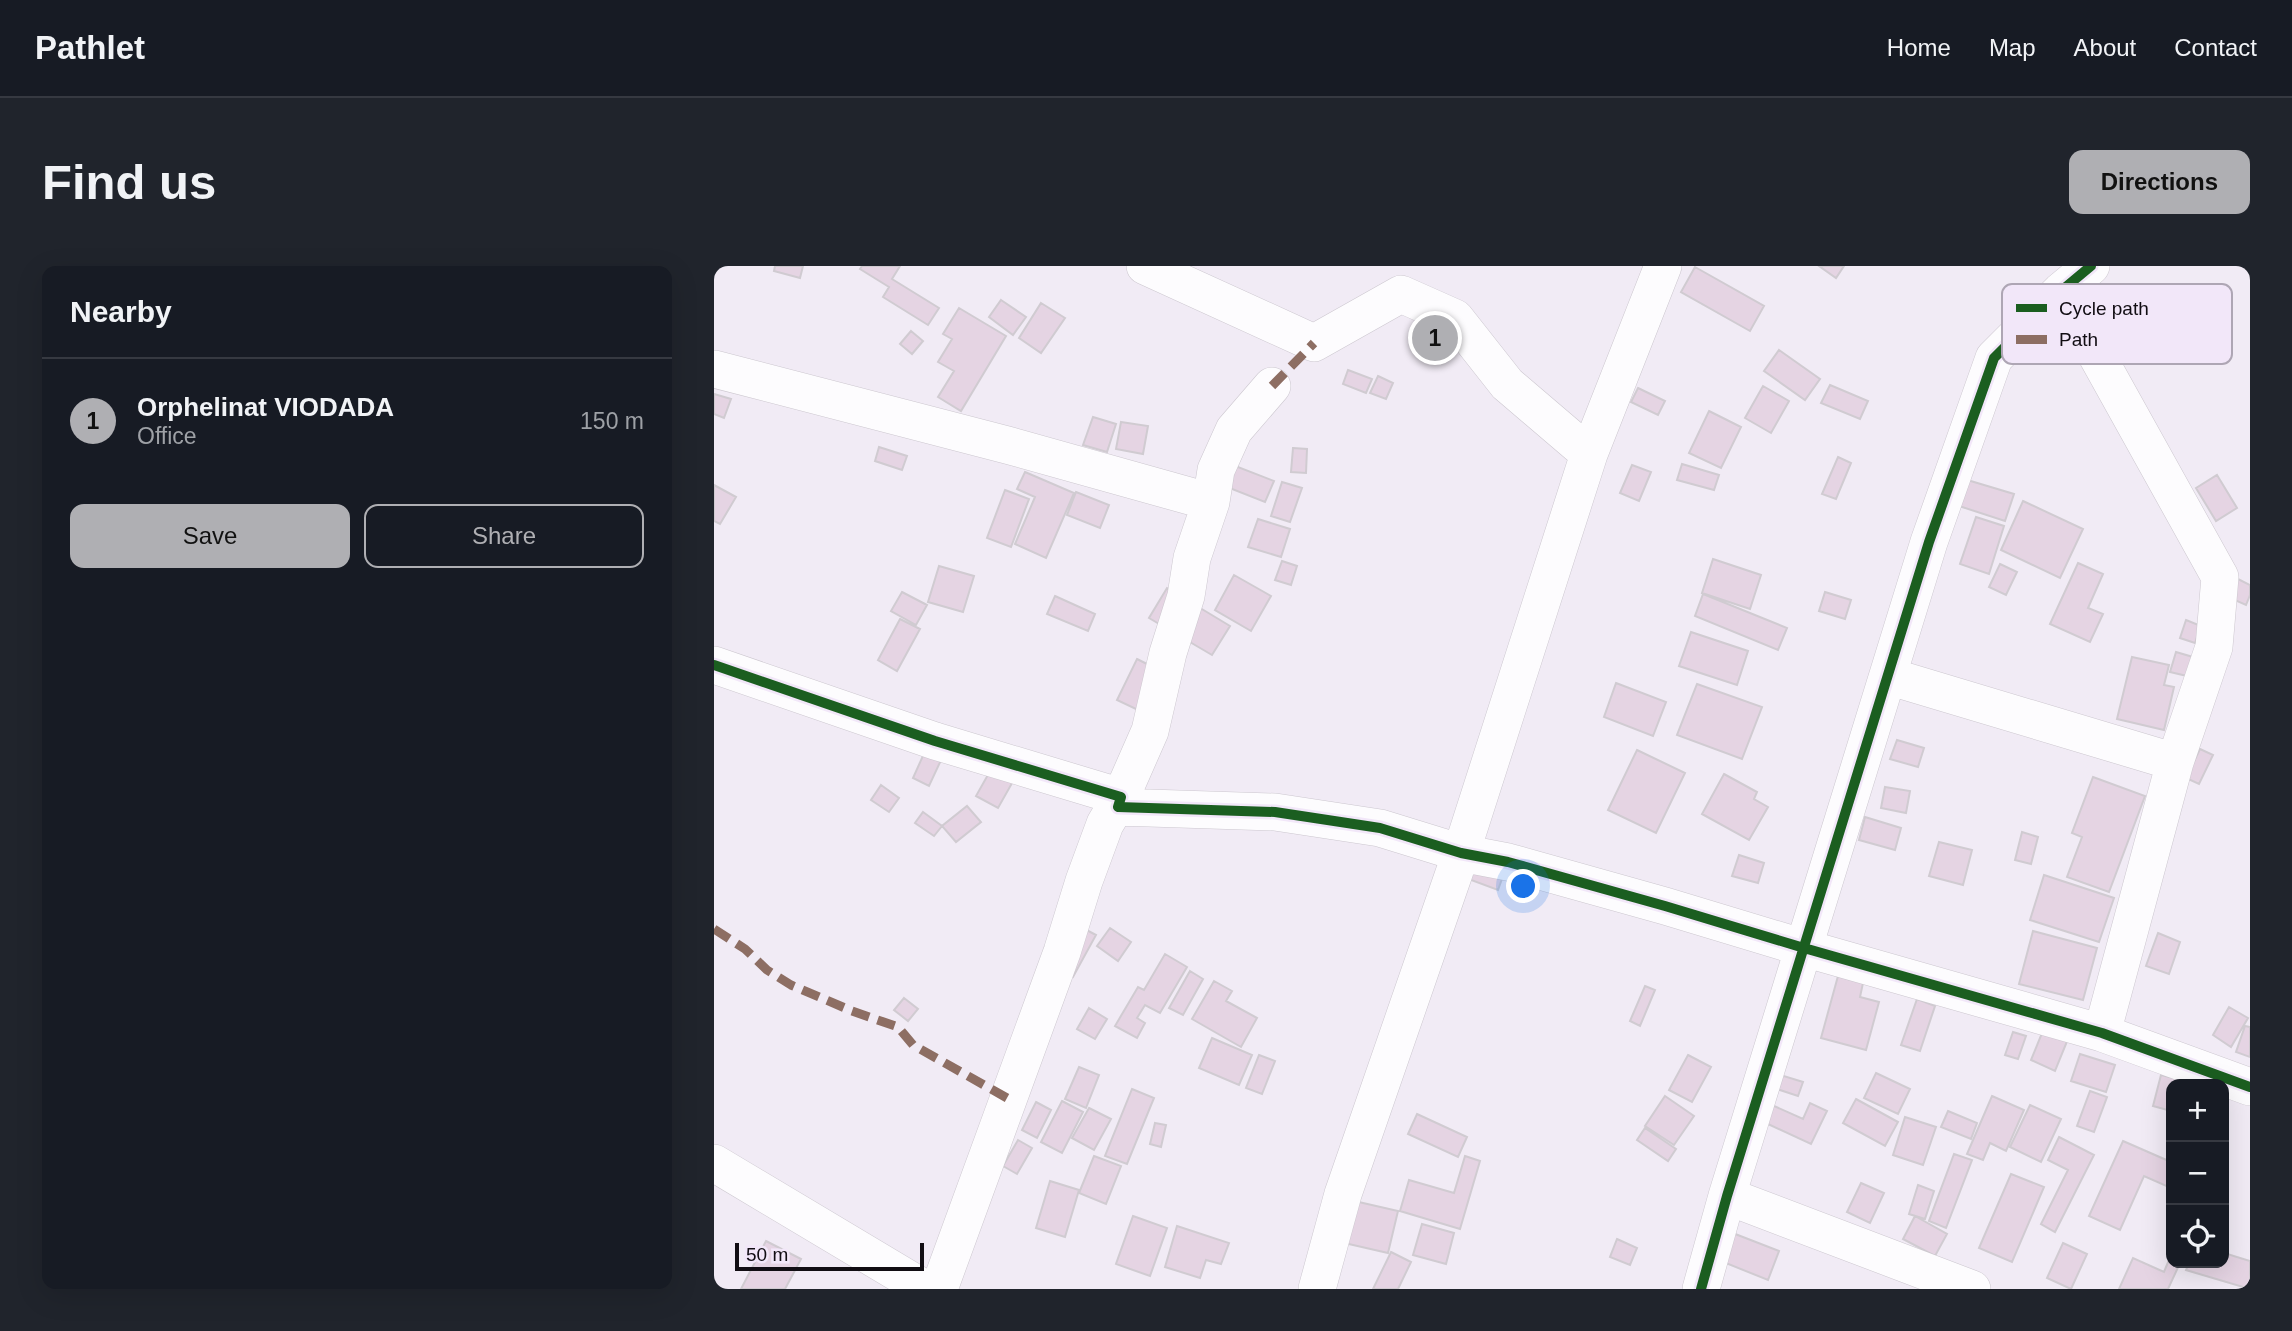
<!DOCTYPE html>
<html lang="en">
<head>
<meta charset="utf-8">
<style>
	:root { --surface:#171b24; --page:#20242c; --text:#f1f3f6; --muted:#9ea1a6; --line:#363941; --accent:#afafb3 }
	body { margin:0; font-family:Helvetica,sans-serif; background:var(--page); color:var(--text) }
	.controls { position:absolute; right:21px; bottom:21px; display:grid; overflow:hidden; border-radius:14px; box-shadow:0 7px 28px #0002 }
	.controls button { width:63px; height:63px; display:grid; place-items:center; padding:0; border:0; border-bottom:2px solid var(--line); background:var(--surface); color:var(--text); font:35px sans-serif }
	.scale { position:absolute; left:21px; bottom:18px; width:189px; box-sizing:border-box; padding-left:7px; border:4px solid #110d13; border-top:0; font-size:19px; line-height:24px; white-space:nowrap; color:#110d13; -webkit-text-stroke:5px #f2e7f9; paint-order:stroke }
	.you { position:absolute; left:810px; top:621px; width:24px; height:24px; margin:-18px; border:5px solid #fff; border-radius:50%; background:#1a73e8; box-shadow:0 0 0 10px #1a73e833 }
	.badge { display:grid; place-items:center; width:46px; height:46px; border-radius:50%; background:var(--accent); color:#111; font-size:23px; font-weight:700 }
	.pin { position:absolute; translate:-50% -50%; border:4px solid #fff; box-shadow:0 2px 7px #0006 }
	.list { margin:0; padding:0; list-style:none }
	h2 { display:flex; justify-content:space-between; align-items:center; height:91px; margin:0; padding:0 28px; font-size:30px }
	h2 small { font-size:23px; font-weight:400; color:var(--muted) }
	.list li { display:grid; grid-template-columns:46px 1fr auto; gap:21px; align-items:center; box-sizing:border-box; height:126px; padding:0 28px; border-top:2px solid var(--line) }
	.list b { display:block; font-size:26px; white-space:nowrap }
	.list p { margin:0; font-size:23px; white-space:nowrap; color:var(--muted) }
	.list em { font-size:23px; font-style:normal; color:var(--muted) }
	.actions { display:flex; gap:14px; padding:21px 28px }
	.actions a { flex:1; padding:16px 0; border:2px solid var(--accent); border-radius:14px; text-align:center; font-size:24px; color:var(--accent) }
	.actions .main { background:var(--accent); color:#111 }
	.icon { flex:none; width:38px; height:38px; fill:none; stroke:currentColor; stroke-width:2; stroke-linecap:round; stroke-linejoin:round }
	.map { position:relative; flex:none; width:1536px; height:1023px; overflow:hidden; border-radius:14px }
	header { display:flex; align-items:center; gap:42px; box-sizing:border-box; height:98px; padding:0 35px; background:var(--surface); border-bottom:2px solid var(--line) }
	header strong { font-size:33px }
	nav { display:flex; gap:38px; margin-inline-start:auto; font-size:24px }
	.intro { display:flex; align-items:center; justify-content:space-between; box-sizing:border-box; height:168px; padding:0 42px }
	h1 { margin:0; font-size:49px }
	.button { padding:18px 32px; border-radius:14px; background:var(--accent); color:#111; font-size:24px; font-weight:700 }
	main { display:flex; gap:42px; padding:0 42px }
	aside { flex:1; background:var(--surface); border-radius:14px; box-shadow:0 7px 28px #0002 }
	.map>svg:first-child { display:block }
	.building { fill:#e5d4e3; stroke:#d0cbd1; stroke-width:2 }
	.lines { fill:none; stroke-linecap:round; stroke-linejoin:round }
	.minor-casing { stroke:#ccc7cf; stroke-width:38 }
	.minor { stroke:#fdfcfe; stroke-width:37 }
	.quiet { stroke:#8d6e63; stroke-width:9; stroke-dasharray:18 9; stroke-linecap:butt }
	.cycleway-casing { stroke:#f2e7f9; stroke-width:15 }
	.cycleway { stroke:#1b5e20; stroke-width:10 }
	.key { fill:#f2e7f9; stroke:#aea6b4; stroke-width:2 }
	.key-label { font-size:19px; fill:#110d13 }
</style>
</head>
<body>
<header>
<strong>Pathlet</strong>
<nav><a>Home</a><a>Map</a><a>About</a><a>Contact</a></nav>
</header>
<div class="intro"><h1>Find us</h1><a class="button">Directions</a></div>
<main>
<aside>
<h2>Nearby<small></small></h2>
<ul class="list">
<li><span class="badge">1</span><div><b>Orphelinat VIODADA</b><p>Office</p></div><em>150 m</em></li>
</ul>
<div class="actions"><a class="main">Save</a><a>Share</a></div>
</aside>
<div class="map">
<svg width="1536" height="1023" viewBox="0 0 1536 1023">
	<rect width="100%" height="100%" fill="#f1ebf5"/>
	<path class="building" d="M61,0H89L86,12L60,5Z
		M148,0H186L178,13L225,42L214,59L169,31L175,21L146,3Z
		M1105,0H1130L1122,12Z
		M981,1L1050,40L1036,65L967,26Z
		M287,34L312,51L299,69L275,51Z
		M327,37L351,52L327,87L305,72Z
		M245,42L292,70L247,145L224,131L240,105L224,96L238,73L229,68Z
		M197,65L209,75L198,88L186,78Z
		M1065,84L1106,113L1091,134L1050,105Z
		M634,104L658,113L652,127L629,118Z
		M664,110L679,117L672,133L656,127Z
		M1116,119L1154,135L1146,153L1107,137Z
		M1049,120L1075,135L1057,167L1031,152Z
		M924,122L951,135L944,149L917,136Z
		M0,128L17,133L10,152L0,148Z
		M995,145L1027,161L1007,202L975,187Z
		M379,151L402,158L393,186L369,179Z
		M407,156L434,160L429,188L402,183Z
		M165,181L193,190L188,204L161,195Z
		M579,182L593,183L592,207L577,206Z
		M493,189L560,215L551,236L485,210Z
		M1124,191L1137,197L1122,233L1108,228Z
		M968,198L1005,209L1000,224L963,214Z
		M918,199L937,206L925,235L906,227Z
		M311,206L360,227L332,292L301,278L321,231L303,223Z
		M1503,209L1523,242L1502,255L1482,222Z
		M1250,213L1300,228L1291,255L1242,239Z
		M568,216L588,222L576,256L557,250Z
		M0,219L22,231L6,258L0,255Z
		M291,224L315,233L297,281L273,272Z
		M362,226L395,239L386,262L353,249Z
		M1309,235L1369,263L1346,312L1287,284Z
		M1262,251L1290,260L1275,308L1246,298Z
		M544,253L576,263L567,291L534,281Z
		M999,293L1047,309L1036,343L988,327Z
		M568,295L583,300L577,319L561,314Z
		M1364,297L1389,308L1374,342L1389,348L1376,376L1336,358Z
		M1286,298L1303,306L1292,329L1275,321Z
		M225,300L260,310L249,346L214,336Z
		M520,309L557,330L537,365L501,344Z
		M1522,312L1536,319V329L1532,339L1514,331Z
		M453,322L516,360L498,389L435,352Z
		M188,326L213,339L202,359L177,345Z
		M1111,326L1137,334L1131,353L1105,345Z
		M989,328L1073,362L1064,384L981,350Z
		M341,330L381,348L374,365L333,348Z
		M186,353L206,363L183,405L164,394Z
		M1472,354L1487,360L1481,377L1466,372Z
		M977,366L1034,385L1023,419L965,400Z
		M1462,386L1479,391L1473,410L1456,406Z
		M1418,391L1455,399L1450,419L1460,421L1450,464L1403,453Z
		M423,393L463,413L443,453L403,434Z
		M902,417L952,436L939,470L890,451Z
		M983,418L1048,441L1028,493L963,469Z
		M217,472L234,479L215,520L199,512Z
		M1183,474L1210,482L1204,501L1176,493Z
		M1486,483L1499,489L1485,518L1472,512Z
		M923,484L971,507L942,567L894,544Z
		M284,491L306,503L284,542L262,530Z
		M1010,508L1043,526L1040,533L1054,541L1035,574L988,548Z
		M1379,511L1431,530L1395,626L1353,611L1368,571L1358,567Z
		M167,519L185,532L175,546L157,534Z
		M1171,521L1196,525L1192,547L1167,542Z
		M253,540L267,556L242,576L228,560Z
		M209,546L228,560L220,570L201,557Z
		M1151,551L1187,562L1181,584L1145,574Z
		M1308,566L1324,571L1317,598L1301,594Z
		M1225,576L1258,584L1249,619L1215,610Z
		M1025,589L1050,597L1044,617L1018,610Z
		M755,594L790,607L784,624L749,611Z
		M1330,609L1400,632L1385,676L1316,654Z
		M363,659L382,669L359,711L340,701Z
		M396,662L417,676L404,695L383,680Z
		M1319,665L1383,682L1369,734L1305,718Z
		M1444,667L1466,676L1455,708L1432,700Z
		M451,688L473,701L446,747L431,739L423,752L431,757L423,772L401,760L424,721L430,724Z
		M476,705L489,713L469,749L455,742Z
		M1124,710L1149,717L1146,731L1165,736L1152,784L1107,772Z
		M500,715L518,725L512,735L543,752L527,781L478,753Z
		M931,720L941,724L926,760L916,755Z
		M190,732L204,743L194,755L180,744Z
		M1203,733L1221,740L1206,785L1187,779Z
		M1515,741L1534,752L1517,781L1499,769Z
		M375,742L393,753L381,773L363,763Z
		M1531,760L1536,761V791L1522,786Z
		M1330,762L1354,773L1341,805L1317,794Z
		M1299,766L1312,770L1304,793L1291,789Z
		M498,772L538,789L525,819L485,802Z
		M1366,788L1401,799L1392,826L1357,815Z
		M545,789L561,795L548,828L532,822Z
		M974,789L997,801L978,836L955,824Z
		M365,801L385,809L372,842L351,833Z
		M1044,802L1089,816L1084,830L1039,815Z
		M1162,807L1196,823L1184,848L1150,832Z
		M1447,809L1472,815L1471,818H1457V845L1439,840Z
		M418,823L440,832L413,898L391,890Z
		M1376,825L1393,831L1380,866L1363,860Z
		M951,830L980,850L960,879L931,860Z
		M1278,830L1310,844L1292,885L1276,877L1269,894L1253,888Z
		M1142,833L1184,856L1171,880L1129,857Z
		M348,835L369,846L348,887L327,876Z
		M1049,835L1089,853L1096,837L1113,845L1097,878L1041,852Z
		M322,836L337,844L323,872L308,864Z
		M1316,839L1347,853L1327,896L1296,881Z
		M375,842L397,853L380,884L358,872Z
		M1234,845L1263,857L1257,873L1227,861Z
		M703,848L753,871L744,891L694,868Z
		M1191,851L1222,861L1209,899L1179,889Z
		M441,857L452,859L447,881L436,878Z
		M931,862L962,883L954,895L923,874Z
		M1345,871L1380,889L1341,966L1327,958L1354,904L1334,894Z
		M304,874L318,882L303,908L289,900Z
		M1409,875L1457,896V922L1430,910L1406,964L1375,950Z
		M1240,888L1258,894L1232,962L1215,955Z
		M380,890L407,900L392,938L365,927Z
		M751,890L766,895L746,963L686,945L695,914L740,927Z
		M1297,908L1330,921L1298,996L1265,982Z
		M336,915L365,924L351,971L322,962Z
		M1147,917L1170,927L1156,957L1133,946Z
		M1204,919L1220,925L1211,953L1195,948Z
		M636,934L684,945L674,987L626,976Z
		M419,950L453,962L436,1010L402,998Z
		M1201,950L1233,968L1221,990L1189,973Z
		M708,958L740,967L732,998L699,989Z
		M998,959L1065,985L1054,1014L987,987Z
		M463,960L515,977L507,998L492,994L486,1012L451,1001Z
		M903,973L923,982L916,999L896,991Z
		M52,975L87,993L71,1023H27Z
		M1349,977L1373,988L1357,1023L1333,1012Z
		M677,986L697,996L684,1023H659Z
		M1510,987L1536,995V1023L1472,1004L1475,997H1510Z
		M1457,989V997H1466L1454,1023H1405L1419,992L1450,1006Z"/>
	<g class="lines">
		<g class="minor-casing">
			<path id="minor" d="M431,0L600,77L687,28L741,52L793,118L875,188
				M1347,25L1506,311L1500,381L1461,496L1388,767
				M0,103L293,179L497,236
				M0,399L221,475L407,531L404,541L561,546L666,562L747,587L794,596L951,640L1090,682L1388,767L1536,821
				M1174,410L1461,496
				M0,897L211,1023
				M1013,930L1258,1023
				M225,1023L348,686L370,615L391,558L407,531L436,465L454,387L472,330L478,292L497,236L502,204L520,164L558,120
				M603,1023L629,928L747,587L875,188L949,0
				M987,1023L1013,930L1215,276L1280,92L1347,25L1377,0"/>
		</g>
		<use href="#minor" class="minor"/>
		<path class="quiet" d="M558,120L600,77
			M0,663L31,683L53,704L77,719L138,745L184,761L199,779L293,832"/>
		<g class="cycleway-casing">
			<path id="cycleway" d="M0,399L221,475L407,531L404,541L561,546L666,562L747,587L794,596L951,640L1090,682L1388,767L1536,821
				M987,1023L1013,930L1215,276L1280,92L1347,25L1377,0"/>
		</g>
		<use href="#cycleway" class="cycleway"/>
	</g>
	<rect x="1288" y="18" width="230" height="80" rx="10" class="key"/>
	<rect x="1302" y="38" width="31" height="8" fill="#1b5e20"/>
	<rect x="1302" y="69" width="31" height="9" fill="#8d6e63"/>
	<g class="key-label">
		<text x="1345" y="49">Cycle path</text>
		<text x="1345" y="80">Path</text>
	</g>
</svg>
<div class="controls">
<button>+</button>
<button>−</button>
<button><svg class="icon" aria-label="locate" viewBox="0 0 24 24"><circle cx="12" cy="12" r="6"/><path d="M12 2v4M12 18v4M2 12h4M18 12h4"/></svg></button>
</div>
<div class="scale">50 m</div>
<div class="you"></div>
<div class="pin badge" style="left:721px;top:72px">1</div>
</div>
</main>
</body>
</html>
